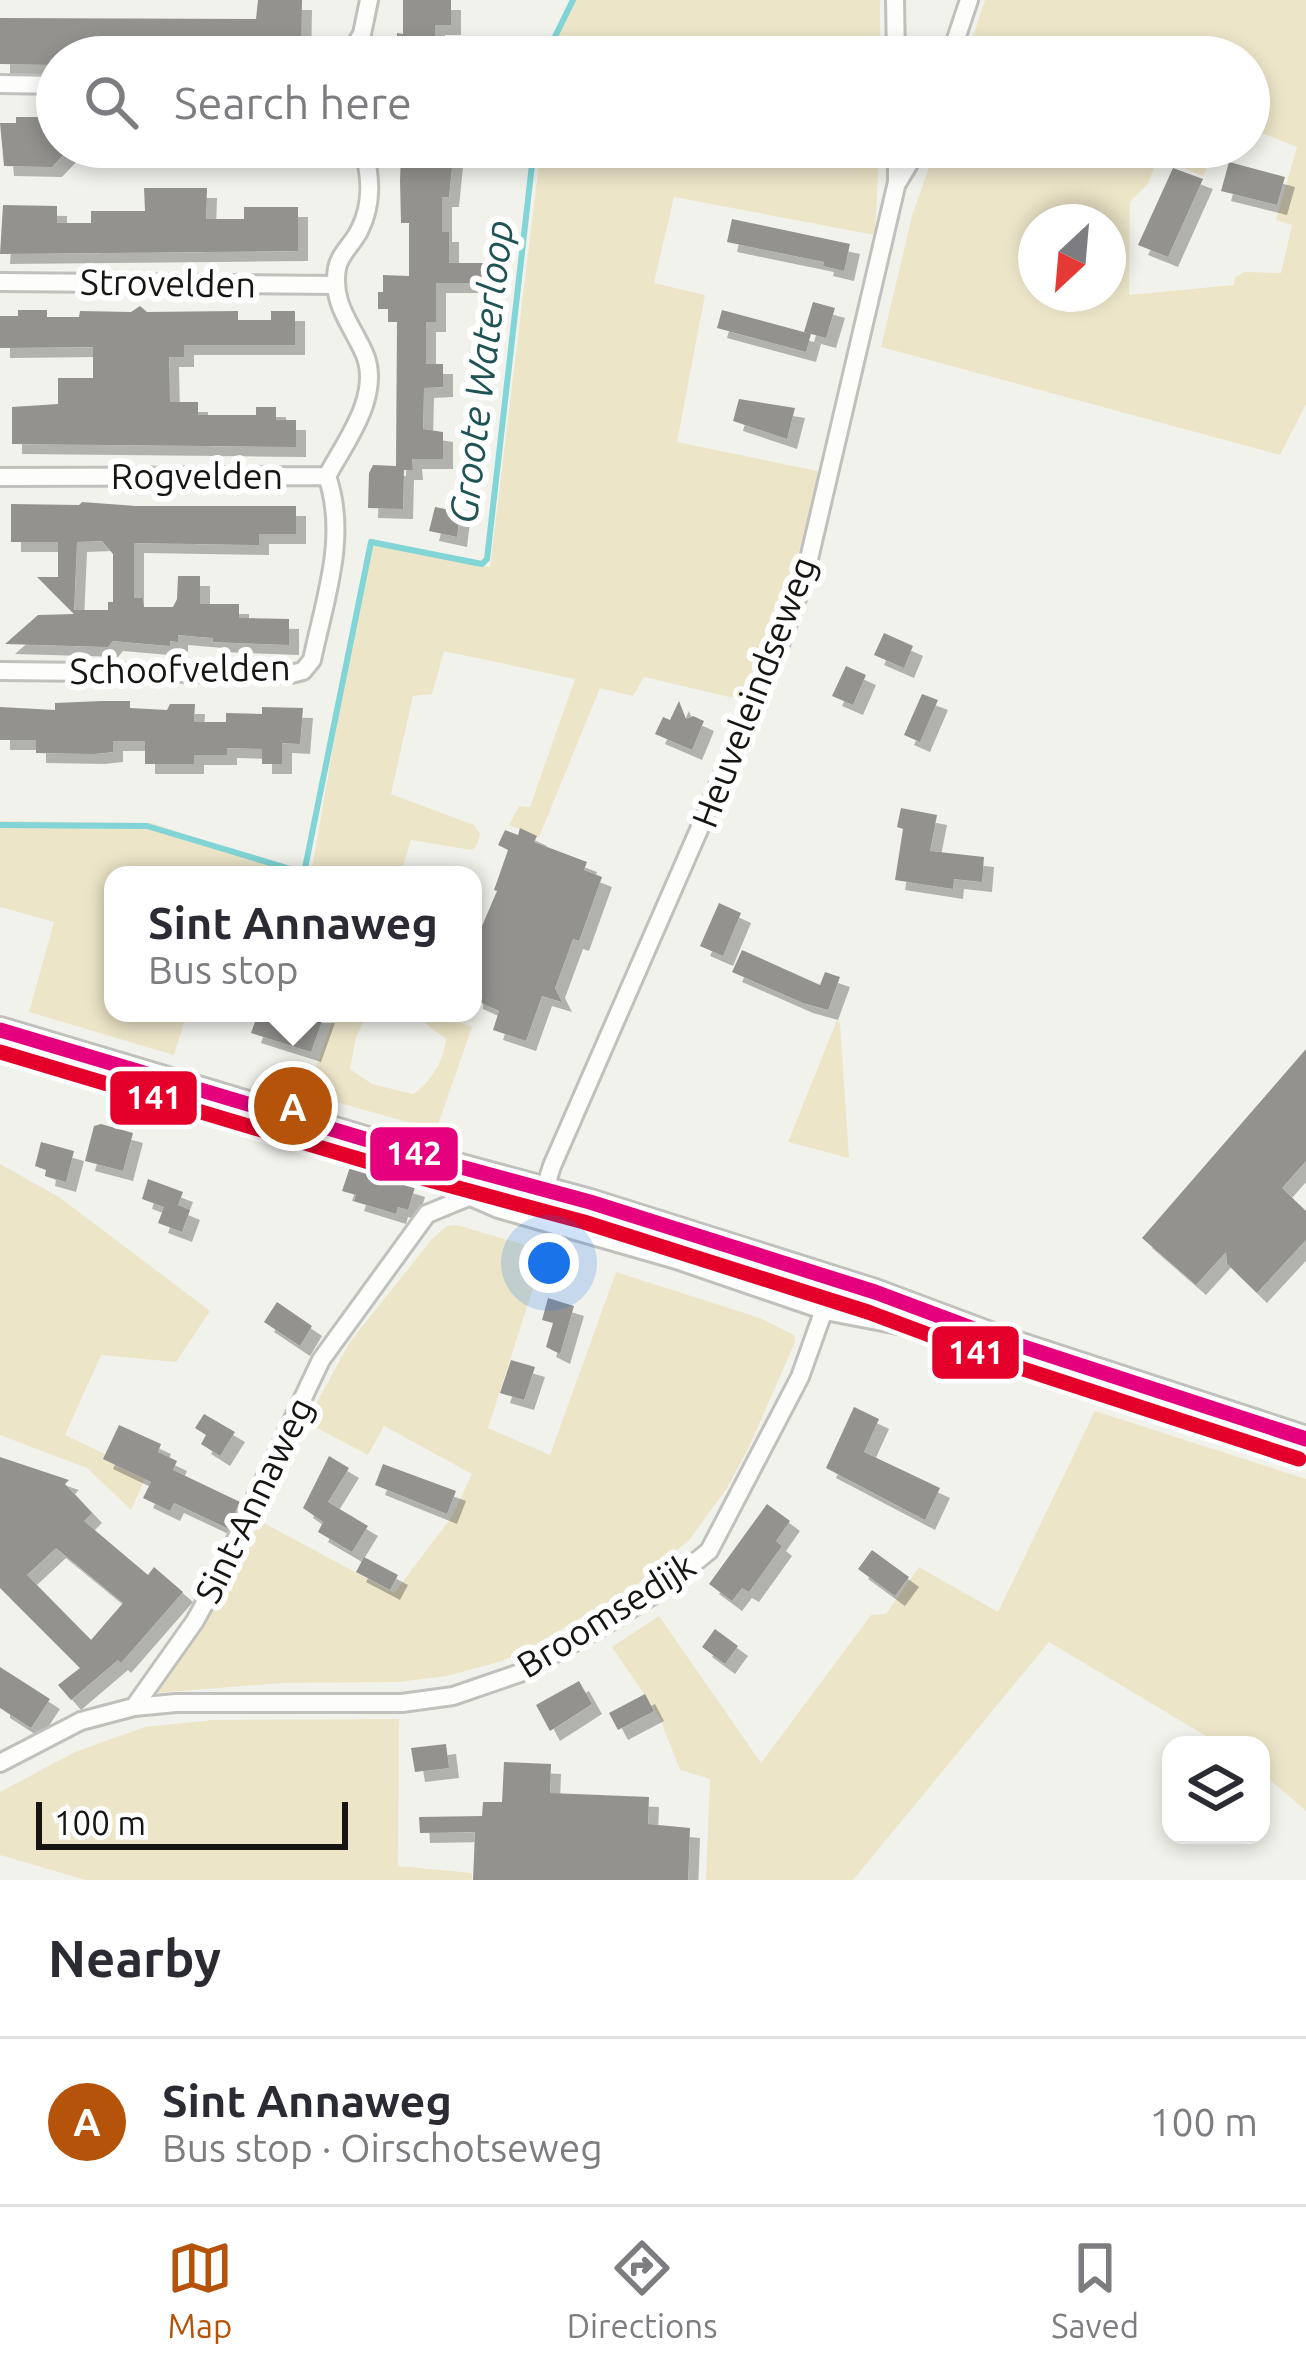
<!DOCTYPE html>
<html lang="en">
<head>
<meta charset="utf-8">
<style>
	:root { --surface:#fff; --page:#f2f2f3; --text:#2b2b33; --muted:#7c7c81; --line:#e1e1e2; --accent:#b45309 }
	body { margin:0; font-family:Ubuntu,sans-serif; background:var(--page); color:var(--text) }
	.controls { position:absolute; right:36px; bottom:36px; display:grid; overflow:hidden; border-radius:24px; box-shadow:0 6px 18px #0003 }
	.controls button { width:108px; height:108px; display:grid; place-items:center; padding:0; border:0; border-bottom:3px solid var(--line); background:var(--surface); color:var(--text); font:60px sans-serif }
	.compass { position:absolute; left:1018px; top:204px; width:108px; height:108px; border-radius:50%; background:var(--surface); box-shadow:0 6px 18px #0003; rotate:206deg }
	.scale { position:absolute; left:36px; bottom:30px; width:312px; box-sizing:border-box; padding-left:12px; border:6px solid #161512; border-top:0; font-size:33px; line-height:42px; white-space:nowrap; color:#161512; -webkit-text-stroke:9px #fff; paint-order:stroke }
	.you { position:absolute; left:549px; top:1263px; width:42px; height:42px; margin:-30px; border:9px solid #fff; border-radius:50%; background:#1a73e8; box-shadow:0 0 0 18px #1a73e833 }
	.badge { display:grid; place-items:center; width:78px; height:78px; border-radius:50%; background:var(--accent); color:#fff; font-size:39px; font-weight:700 }
	.pin { position:absolute; translate:-50% -50%; border:6px solid #fff; box-shadow:0 3px 12px #0006 }
	.popup { position:absolute; left:104px; top:866px; width:378px; height:156px; box-sizing:border-box; display:grid; place-content:center; border-radius:24px; background:var(--surface); filter:drop-shadow(0 3px 9px #0005); font-size:39px; white-space:nowrap; color:var(--muted) }
	.popup b { font-size:45px; color:var(--text) }
	.popup::after { content:''; position:absolute; left:50%; top:100%; margin-left:-24px; border:24px solid transparent; border-top-color:var(--surface) }
	.list { margin:0; padding:0; list-style:none }
	h2 { display:flex; justify-content:space-between; align-items:center; height:156px; margin:0; padding:0 48px; font-size:51px }
	h2 small { font-size:39px; font-weight:400; color:var(--muted) }
	.list li { display:grid; grid-template-columns:78px 1fr auto; gap:36px; align-items:center; box-sizing:border-box; height:168px; padding:0 48px; border-top:3px solid var(--line) }
	.list b { display:block; font-size:45px; white-space:nowrap }
	.list p { margin:0; font-size:39px; white-space:nowrap; color:var(--muted) }
	.list em { font-size:39px; font-style:normal; color:var(--muted) }
	.icon { flex:none; width:66px; height:66px; fill:none; stroke:currentColor; stroke-width:2; stroke-linecap:round; stroke-linejoin:round }
	.map { position:relative; flex:none; width:1306px; height:1880px; overflow:hidden }
	.search { position:absolute; background:var(--surface); box-shadow:0 6px 18px #0003; left:36px; right:36px; top:36px; height:132px; display:flex; align-items:center; gap:30px; box-sizing:border-box; padding:0 42px; border-radius:66px; color:var(--muted); font-size:45px }
	.sheet { height:324px; background:var(--surface) }
	nav { display:flex; justify-content:space-around; align-items:center; box-sizing:border-box; height:168px; border-top:3px solid var(--line); background:var(--surface); font-size:33px; color:var(--muted) }
	nav a { display:grid; justify-items:center; gap:6px }
	nav .on { color:var(--accent) }
	.map>svg:first-child { display:block }
	.green { fill:#ece5c8; fill-rule:evenodd }
	.lines { fill:none; stroke-linecap:round; stroke-linejoin:round }
	.stream { stroke:#81d5d6; stroke-width:6 }
	.building { fill:#93928f; fill-rule:evenodd; filter:url(#shadow) }
	.street-casing { stroke:#c0c0bd; stroke-width:22 }
	.secondary-casing { stroke:#c0c0bd; stroke-width:30 }
	.street { stroke:#fdfdfc; stroke-width:16 }
	.secondary { stroke:#fdfdfc; stroke-width:24 }
	.bus-1-casing { stroke:#fff; stroke-width:24 }
	.bus-2-casing { stroke:#fff; stroke-width:24 }
	.bus-1 { stroke:#e5007d; stroke-width:15 }
	.bus-2 { stroke:#e4002b; stroke-width:15 }
	.labels { text-anchor:middle; stroke-width:12; stroke-linejoin:round; paint-order:stroke }
	.street-label { font-size:36px; fill:#161512; stroke:#fff }
	.water-label { font-size:39px; font-style:italic; fill:#205355; stroke:#fff }
	.line-badge { stroke:#fff; stroke-width:4.5 }
	.badge-label { font-size:33px; text-anchor:middle; font-weight:bold; fill:#fff }
</style>
</head>
<body>
<div class="map">
<svg width="1306" height="1880" viewBox="0 0 1306 1880">
	<defs>
		<filter id="shadow"><feDropShadow dx="10" dy="10" stdDeviation="0" flood-color="#0004"/></filter>
	</defs>
	<rect width="100%" height="100%" fill="#f2f2ed"/>
	<path class="green" d="M573,0H880V57H552L555,40Z
		M985,0H1306V404L1280,455L881,347L912,216L936,147H1217L1203,176L1158,157L1148,184L1130,202L1129,295L1234,285L1235,277L1245,272L1281,273L1292,225L1276,220L1297,147L1249,128V57H966ZM1036,222H1108V294H1036Z
		M541,147H848L879,151L875,235L674,197L654,283L705,295L677,442L822,472L795,565L742,700L644,677L633,696L600,688L539,837L509,825L519,806L530,807L575,679L444,651L432,694L413,696L391,794L474,825L480,834L476,847L471,850L411,840L400,875H311L369,538L490,567Z
		M0,821L152,823L301,875H113V1013H187L174,1055L29,1012L54,922L0,907Z
		M335,1013H368L356,1037L350,1069L372,1084L413,1094C431,1082 444,1061 446,1039L426,1024L424,1013H435L472,1027L436,1130L307,1094Z
		M837,1020L840,1023L849,1158L788,1142Z
		M0,1164L59,1197L210,1311L176,1362L101,1355L65,1435L147,1474L131,1510L87,1468L0,1435Z
		M457,1225L545,1251L488,1428L550,1455L616,1272L760,1318L794,1335L795,1342L749,1447L727,1488L690,1539L633,1588L534,1645L502,1661L447,1676L398,1682L281,1683L155,1693L205,1625L260,1521L394,1593L451,1518L472,1474L384,1426L368,1455L306,1422L350,1342L432,1239L447,1226Z
		M1095,1411L1306,1479V1811L1261,1772V1745H1221L1049,1642L853,1880H706L710,1779L680,1770L659,1716L612,1647L659,1616L761,1763L871,1615L886,1614L919,1567L998,1612Z
		M399,1719L398,1866L472,1873V1880H86L0,1855V1792L75,1752L145,1727L213,1720Z"/>
	<g class="lines">
		<path class="stream" d="M545,57L573,0
			M0,825L147,826L304,873L371,542L482,564L487,559L534,147"/>
	</g>
	<path class="building" d="M258,0H302L301,57H256V42L222,41V57H57V65L0,64V18L256,19Z
		M403,0H451V25H435V57H397V33L403,34Z
		M16,117H57V147H71L52,167L4,166L0,123H16Z
		M407,147H454L449,197H442V232H449V263H484V283H436V322H426V364H443V387L424,388L423,429L443,432V459H412L413,470H404L403,509L368,508L369,473L373,465L396,466L397,322H388V309H378V292H383V275L409,276V223H401L400,181L401,154H407Z
		M1229,162L1285,177L1277,205L1221,191Z
		M1173,168L1203,179L1168,257L1138,245Z
		M144,188H207L206,219H244V207H298V251L0,254L3,205L57,206V223H91V211H145Z
		M732,219L850,244L844,271L823,266L824,262L727,242Z
		M813,302L835,308L826,338L804,332Z
		M140,306L147,312L238,311V320H271V311H295V345H184V357H169L170,402H198V415H256V407H276V420H296V447L12,444V407L58,404V378H93V347L0,348V316H18V310H47V317H79L80,311L131,312Z
		M722,310L811,334L806,352L717,328Z
		M739,399L795,408L787,439L733,421Z
		M82,502L136,506H296V534H259V545L134,543V598H143L144,607H173L177,599L178,576H200V604H239V618L289,619V645L213,642V638L178,635V642L170,641V646L113,641L108,647L5,644L38,615L74,614L37,577H58V542H11V504L79,505ZM102,541L113,554V602H108V610H74L77,542Z
		M435,507L460,512L457,537L429,531Z
		M884,633L913,646L904,668L874,655Z
		M846,666L866,675L853,705L832,696Z
		M922,694L938,700L920,742L904,735Z
		M102,701H130V708L167,710L170,704H195L194,722H226V713L262,714V707L303,708L300,744L282,743V764H262V749L227,748V755H194V764H145V741H113V752L94,754L36,753V740H0V707L55,710V703Z
		M679,701L686,719L693,716L704,721L692,750L655,734L663,717L670,720Z
		M901,808L937,815L930,851L984,857L982,882L954,879L953,889L895,880L903,829L897,827Z
		M520,828L537,836L534,842L587,862L584,870L602,877L579,941L573,939L555,988L562,1002L542,996L526,1041L493,1030L499,1011L473,999V947L497,891L494,890L508,850L498,845L505,830L518,835Z
		M719,903L741,913L723,956L700,946Z
		M742,950L820,985L825,972L840,977L828,1010L803,1003L732,972Z
		M258,1013L299,1026L304,1013H325L311,1052L251,1033Z
		M1306,1049V1161L1282,1188L1306,1211V1240L1257,1293L1227,1264L1226,1252L1196,1285L1142,1238Z
		M101,1124L133,1133L123,1171L85,1161L94,1126Z
		M41,1142L74,1151L66,1182L45,1176L46,1170L35,1166Z
		M350,1167L415,1187L408,1210L398,1207L396,1214L354,1201L356,1195L342,1191Z
		M148,1179L183,1192L178,1205L190,1210L182,1232L158,1223L164,1207L142,1199Z
		M548,1298L574,1306L560,1354L546,1347L553,1323L542,1320Z
		M277,1302L312,1326L300,1346L264,1322Z
		M511,1360L535,1367L524,1400L500,1393Z
		M854,1407L879,1419L864,1452L940,1488L925,1520L826,1468Z
		M204,1414L235,1432L220,1456L201,1444L206,1435L195,1428Z
		M119,1425L161,1444L158,1452L177,1461L173,1470L240,1502L227,1528L174,1503L170,1511L143,1498L151,1482L103,1459Z
		M329,1456L349,1468L328,1502L368,1526L352,1552L318,1532L323,1522L303,1508Z
		M0,1457L69,1480L65,1484L92,1513L84,1521L148,1575L154,1567L183,1592L121,1663L118,1660L71,1700L58,1685L80,1668L0,1588ZM56,1548L123,1603L91,1640L27,1575Z
		M383,1464L456,1491L447,1514L375,1485Z
		M767,1504L790,1521L776,1541L782,1546L749,1592L742,1588L732,1601L709,1584Z
		M872,1550L909,1577L895,1596L858,1569Z
		M364,1557L398,1575L390,1590L356,1572Z
		M715,1629L738,1646L725,1664L702,1647Z
		M0,1667L50,1699L31,1728L0,1708Z
		M579,1681L592,1704L550,1731L536,1705Z
		M645,1694L654,1711L618,1730L609,1713Z
		M446,1744L449,1768L415,1772L411,1748Z
		M504,1762L551,1764L550,1793L649,1797L648,1824L690,1828L688,1880H473L475,1832L420,1833L419,1817L482,1816L483,1802H502Z"/>
	<g class="lines">
		<g class="street-casing">
			<path id="street" d="M895,0L896,57
				M348,57L362,34L369,0
				M950,57L969,0
				M0,84L57,85
				M898,182L919,147
				M0,282L336,285
				M0,477L327,476C346,441 381,396 365,355C352,324 331,305 337,268C340,253 354,243 360,229C373,203 371,173 362,147
				M0,671L291,674L303,671L312,660C325,598 348,537 327,476
				M542,1198L552,1166L781,642L805,576L897,182V147
				M134,1707L195,1621L213,1588L321,1360L427,1214L473,1195
				M0,1763L81,1721L134,1707L176,1703H402L453,1696L520,1673L613,1620L658,1592L709,1551L800,1377L835,1279"/>
		</g>
		<g class="secondary-casing">
			<path id="secondary" d="M0,1030L435,1160L590,1202L875,1292L1006,1341L1306,1439
				M0,1048L108,1078
				M412,1167L499,1205L677,1256L826,1307L951,1331"/>
		</g>
		<use href="#street" class="street"/>
		<use href="#secondary" class="secondary"/>
		<g class="bus-1-casing">
			<path id="bus-1" d="M0,1030L435,1160L590,1202L875,1292L1006,1341L1306,1439"/>
		</g>
		<g class="bus-2-casing">
			<path id="bus-2" d="M0,1052L429,1180L584,1222L868,1312L999,1361L1299,1459"/>
		</g>
		<use href="#bus-1" class="bus-1"/>
		<use href="#bus-2" class="bus-2"/>
	</g>
	<g class="labels">
		<g class="street-label">
			<text transform="translate(168 283) rotate(1)" y="13">Strovelden</text>
			<text x="197" y="489">Rogvelden</text>
			<text transform="translate(180 669) rotate(-1)" y="13">Schoofvelden</text>
			<text transform="translate(754 692) rotate(-69)" y="13">Heuveleindseweg</text>
			<text transform="translate(254 1500) rotate(-64)" y="13">Sint-Annaweg</text>
			<text transform="translate(606 1615) rotate(-32)" y="13">Broomsedijk</text>
		</g>
		<g class="water-label">
			<text transform="translate(481 372) rotate(-83)" y="14">Groote Waterloop</text>
		</g>
	</g>
	<g class="line-badge">
		<rect x="108" y="1069" width="91" height="58" rx="12" fill="#e4002b"/>
		<rect x="368" y="1125" width="92" height="58" rx="12" fill="#e5007d"/>
		<rect x="930" y="1324" width="91" height="57" rx="12" fill="#e4002b"/>
	</g>
	<g class="badge-label">
		<text x="154" y="1109">141</text>
		<text x="414" y="1165">142</text>
		<text x="976" y="1364">141</text>
	</g>
</svg>
<div class="controls">
<button><svg class="icon" aria-label="layers" viewBox="0 0 24 24"><path d="M12 4l9 5-9 5-9-5zM3 14l9 5 9-5"/></svg></button>
</div>
<svg class="compass" viewBox="-18 -18 36 36"><path d="M0-13l5 13h-10z" fill="#e53935"/><path d="M0 13l5-13h-10z" fill="#7c7c81"/></svg>
<div class="scale">100 m</div>
<div class="you"></div>
<div class="pin badge" style="left:293px;top:1106px">A</div>
<div class="popup"><b>Sint Annaweg</b>Bus stop</div>
<div class="search"><svg class="icon" aria-label="search" viewBox="0 0 24 24"><circle cx="10" cy="10" r="6"/><path d="M15 15l6 6"/></svg>Search here</div>
</div>
<section class="sheet">
<h2>Nearby<small></small></h2>
<ul class="list">
<li><span class="badge">A</span><div><b>Sint Annaweg</b><p>Bus stop · Oirschotseweg</p></div><em>100 m</em></li>
</ul>
</section>
<nav>
<a class="on"><svg class="icon" aria-label="map" viewBox="0 0 24 24"><path d="M3 6l6-2 6 2 6-2v14l-6 2-6-2-6 2zM9 4v14M15 6v14"/></svg>Map</a>
<a><svg class="icon" aria-label="directions" viewBox="0 0 24 24"><path d="M12 3l9 9-9 9-9-9zM9 14v-3h6M13 9l2 2-2 2"/></svg>Directions</a>
<a><svg class="icon" aria-label="saved" viewBox="0 0 24 24"><path d="M7 4h10v16l-5-4-5 4z"/></svg>Saved</a>
</nav>
</body>
</html>
